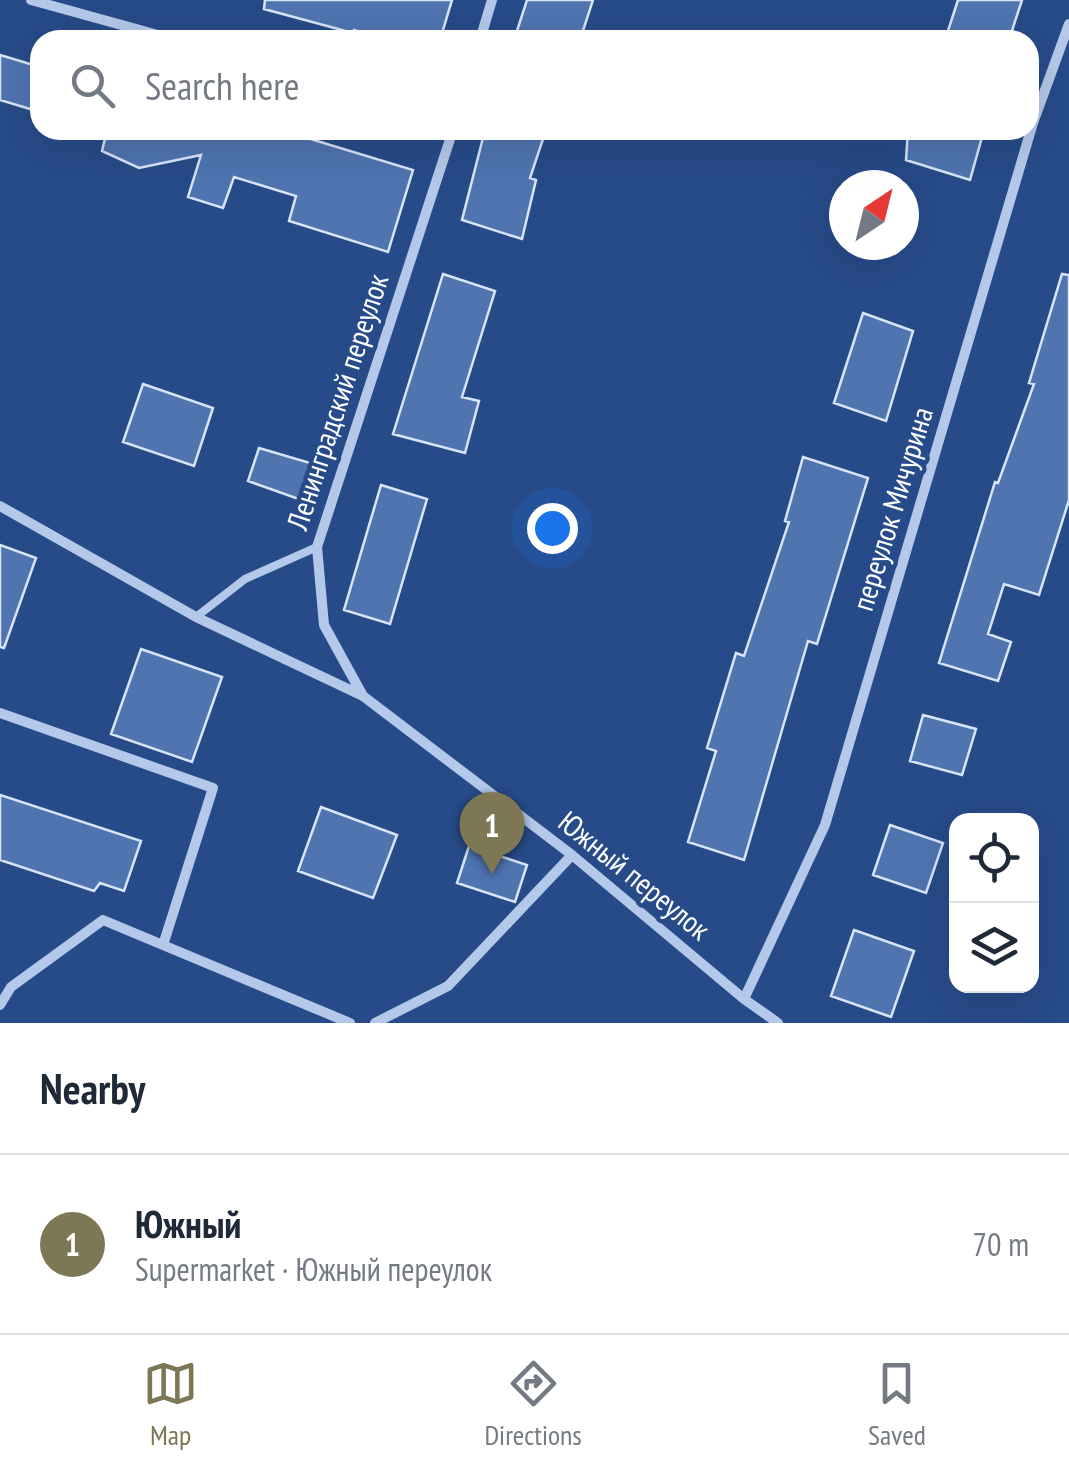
<!DOCTYPE html>
<html lang="en">
<head>
<meta charset="utf-8">
<style>
	:root { --surface:#fff; --page:#f2f2f3; --text:#1f2937; --muted:#747a83; --line:#e0e1e3; --accent:#7d7755 }
	body { margin:0; font-family:"PT Sans Narrow",sans-serif; background:var(--page); color:var(--text) }
	.controls { position:absolute; right:30px; bottom:30px; display:grid; overflow:hidden; border-radius:20px; box-shadow:0 10px 40px #0002 }
	.controls button { width:90px; height:90px; display:grid; place-items:center; padding:0; border:0; border-bottom:2px solid var(--line); background:var(--surface); color:var(--text); font:50px sans-serif }
	.compass { position:absolute; left:829px; top:170px; width:90px; height:90px; border-radius:50%; background:var(--surface); box-shadow:0 10px 40px #0002; rotate:35deg }
	.you { position:absolute; left:552px; top:528px; width:35px; height:35px; margin:-25px; border:8px solid #fff; border-radius:50%; background:#1a73e8; box-shadow:0 0 0 15px #1a73e833 }
	.badge { display:grid; place-items:center; width:65px; height:65px; border-radius:50%; background:var(--accent); color:#fff; font-size:32px; font-weight:700 }
	.pin { position:absolute; translate:-50% -82px; filter:drop-shadow(0 2px 5px #0008) }
	.pin::after { content:''; position:absolute; top:52px; width:35px; height:30px; background:inherit; clip-path:polygon(0 0,100% 0,50% 100%) }
	.list { margin:0; padding:0; list-style:none }
	h2 { display:flex; justify-content:space-between; align-items:center; height:130px; margin:0; padding:0 40px; font-size:42px }
	h2 small { font-size:32px; font-weight:400; color:var(--muted) }
	.list li { display:grid; grid-template-columns:65px 1fr auto; gap:30px; align-items:center; box-sizing:border-box; height:180px; padding:0 40px; border-top:2px solid var(--line) }
	.list b { display:block; font-size:38px; white-space:nowrap }
	.list p { margin:0; font-size:32px; white-space:nowrap; color:var(--muted) }
	.list em { font-size:32px; font-style:normal; color:var(--muted) }
	.icon { flex:none; width:55px; height:55px; fill:none; stroke:currentColor; stroke-width:2; stroke-linecap:round; stroke-linejoin:round }
	.map { position:relative; flex:none; width:1069px; height:1023px; overflow:hidden }
	.search { position:absolute; background:var(--surface); box-shadow:0 10px 40px #0002; left:30px; right:30px; top:30px; height:110px; display:flex; align-items:center; gap:25px; box-sizing:border-box; padding:0 35px; border-radius:30px; color:var(--muted); font-size:38px }
	.sheet { height:310px; background:var(--surface) }
	nav { display:flex; justify-content:space-around; align-items:center; box-sizing:border-box; height:140px; border-top:2px solid var(--line); background:var(--surface); font-size:28px; color:var(--muted) }
	nav a { display:grid; justify-items:center; gap:5px }
	nav .on { color:var(--accent) }
	.map>svg:first-child { display:block }
	.building { fill:#4f74b0; stroke:#d8e4f7; stroke-width:2.5 }
	.lines { fill:none; stroke-linecap:round; stroke-linejoin:round }
	.lane { stroke:#b4c8e9; stroke-width:8 }
	.street { stroke:#b4c8e9; stroke-width:10 }
	.labels { text-anchor:middle; stroke-width:9; stroke-linejoin:round; paint-order:stroke }
	.street-label { font-size:30px; fill:#fff; stroke:#274b89 }
</style>
</head>
<body>
<div class="map">
<svg width="1069" height="1023" viewBox="0 0 1069 1023">
	<rect width="100%" height="100%" fill="#274b89"/>
	<path class="building" d="M265,0H452L440,40H388L354,30L353,33L264,9Z
		M527,0H593L580,40H514Z
		M958,0H1022L1009,40H945Z
		M0,55L40,67V112L0,100Z
		M107,130H281L413,170L388,252L289,221L296,196L234,177L223,208L188,197L201,155L139,168L102,151Z
		M485,130H546L530,178L536,180L522,239L462,220Z
		M908,130H984L970,180L906,160Z
		M443,274L495,291L462,397L479,401L465,453L393,434Z
		M1062,274L1069,275V500L1039,595L1004,584L988,634L1011,642L998,681L939,663L995,482L998,483L1034,384L1029,383Z
		M863,313L913,331L886,421L834,403Z
		M143,384L213,408L194,466L123,442Z
		M259,448L317,465L304,501L248,481Z
		M803,457L868,478L817,644L808,641L744,860L688,842L716,751L707,748L736,653L744,656L789,522L785,521Z
		M381,485L427,499L390,624L344,610Z
		M0,545L36,558L4,648L0,647Z
		M141,649L222,677L192,762L111,734Z
		M923,715L976,729L962,775L910,761Z
		M0,795L141,841L124,891L100,883L94,891L0,860Z
		M321,807L397,835L373,898L298,871Z
		M890,825L943,843L926,893L873,875Z
		M469,846L527,865L515,902L457,883Z
		M854,930L914,951L891,1017L831,996Z"/>
	<g class="lines">
		<path class="lane" d="M196,617L245,579L317,547"/>
		<path class="street" d="M31,0L176,40
			M480,40L492,0
			M0,506L196,617L363,696L572,855L744,999L778,1023
			M363,696L324,625L317,547L453,130
			M0,713L213,788L163,945
			M744,999L825,825L1033,123L1069,24
			M0,1005L11,987L103,920L350,1023
			M375,1023L448,986L572,855"/>
	</g>
	<g class="labels">
		<g class="street-label">
			<text transform="translate(338 402) rotate(-72)" y="10">Ленинградский переулок</text>
			<text transform="translate(893 509) rotate(-73)" y="10">переулок Мичурина</text>
			<text transform="translate(634 876) rotate(39)" y="10">Южный переулок</text>
		</g>
	</g>
</svg>
<div class="controls">
<button><svg class="icon" aria-label="locate" viewBox="0 0 24 24"><circle cx="12" cy="12" r="6"/><path d="M12 2v4M12 18v4M2 12h4M18 12h4"/></svg></button>
<button><svg class="icon" aria-label="layers" viewBox="0 0 24 24"><path d="M12 4l9 5-9 5-9-5zM3 14l9 5 9-5"/></svg></button>
</div>
<svg class="compass" viewBox="-18 -18 36 36"><path d="M0-13l5 13h-10z" fill="#e53935"/><path d="M0 13l5-13h-10z" fill="#747a83"/></svg>
<div class="you"></div>
<div class="pin badge" style="left:492px;top:874px">1</div>
<div class="search"><svg class="icon" aria-label="search" viewBox="0 0 24 24"><circle cx="10" cy="10" r="6"/><path d="M15 15l6 6"/></svg>Search here</div>
</div>
<section class="sheet">
<h2>Nearby<small></small></h2>
<ul class="list">
<li><span class="badge">1</span><div><b>Южный</b><p>Supermarket · Южный переулок</p></div><em>70 m</em></li>
</ul>
</section>
<nav>
<a class="on"><svg class="icon" aria-label="map" viewBox="0 0 24 24"><path d="M3 6l6-2 6 2 6-2v14l-6 2-6-2-6 2zM9 4v14M15 6v14"/></svg>Map</a>
<a><svg class="icon" aria-label="directions" viewBox="0 0 24 24"><path d="M12 3l9 9-9 9-9-9zM9 14v-3h6M13 9l2 2-2 2"/></svg>Directions</a>
<a><svg class="icon" aria-label="saved" viewBox="0 0 24 24"><path d="M7 4h10v16l-5-4-5 4z"/></svg>Saved</a>
</nav>
</body>
</html>
